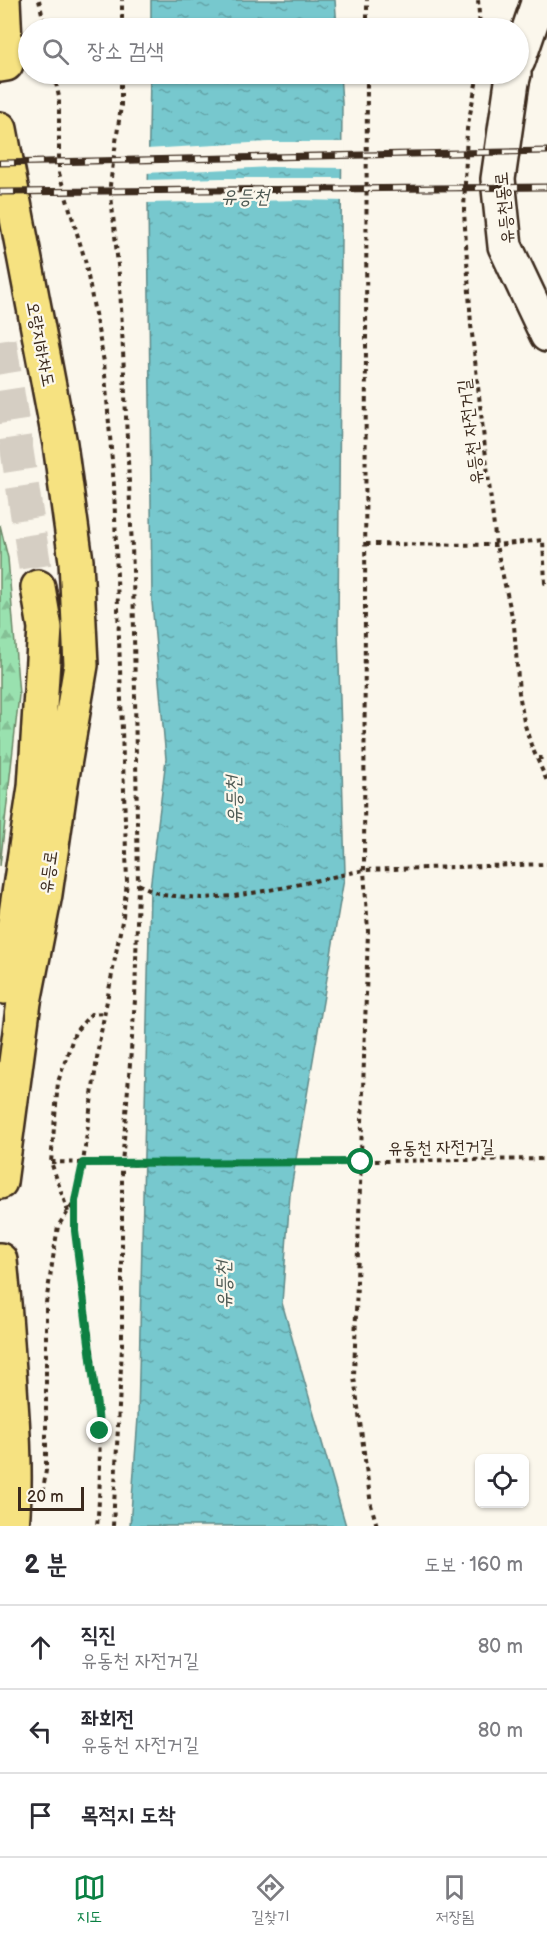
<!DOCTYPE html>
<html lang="ko">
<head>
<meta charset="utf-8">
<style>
	:root { --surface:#fff; --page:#f7f7f7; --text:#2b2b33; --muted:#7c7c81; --line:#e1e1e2; --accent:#0b8043 }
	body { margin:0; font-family:"Balsamiq Sans","Poor Story",sans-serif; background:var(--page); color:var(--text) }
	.controls { position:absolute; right:18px; bottom:18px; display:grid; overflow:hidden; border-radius:9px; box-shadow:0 2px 4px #0004 }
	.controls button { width:54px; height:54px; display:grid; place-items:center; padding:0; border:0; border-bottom:2px solid var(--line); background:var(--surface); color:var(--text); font:30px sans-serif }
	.scale { position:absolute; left:18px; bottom:15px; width:66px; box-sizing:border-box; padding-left:6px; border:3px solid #3b2a1e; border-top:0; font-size:16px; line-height:21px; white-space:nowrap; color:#3b2a1e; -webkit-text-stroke:4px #fbf7ec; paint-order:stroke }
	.stop { position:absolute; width:18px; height:18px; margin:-14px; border:4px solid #0b8043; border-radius:50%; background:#fff }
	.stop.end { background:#0b8043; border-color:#fff; box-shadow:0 2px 6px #0008 }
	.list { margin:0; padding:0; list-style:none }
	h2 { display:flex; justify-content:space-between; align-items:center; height:78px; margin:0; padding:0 24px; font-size:26px }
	h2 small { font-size:20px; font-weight:400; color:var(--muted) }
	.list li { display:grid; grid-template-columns:39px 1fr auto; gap:18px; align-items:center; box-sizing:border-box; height:84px; padding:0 24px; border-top:2px solid var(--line) }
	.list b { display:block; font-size:22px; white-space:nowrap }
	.list p { margin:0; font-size:20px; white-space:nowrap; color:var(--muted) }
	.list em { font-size:20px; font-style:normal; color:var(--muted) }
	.icon { flex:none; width:33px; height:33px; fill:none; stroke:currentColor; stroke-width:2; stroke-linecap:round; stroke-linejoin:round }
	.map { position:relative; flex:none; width:547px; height:1526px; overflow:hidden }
	.search { position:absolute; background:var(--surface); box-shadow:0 2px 4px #0004; left:18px; right:18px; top:18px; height:66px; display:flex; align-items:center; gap:15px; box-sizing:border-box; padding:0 21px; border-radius:33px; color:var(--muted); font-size:22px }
	.sheet { height:330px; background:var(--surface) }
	nav { display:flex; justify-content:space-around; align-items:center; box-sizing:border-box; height:84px; border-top:2px solid var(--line); background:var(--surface); font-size:16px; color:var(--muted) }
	nav a { display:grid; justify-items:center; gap:3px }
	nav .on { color:var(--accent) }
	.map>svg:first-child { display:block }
	.forest { fill:url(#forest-firs); stroke:#6a8666; stroke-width:1.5 }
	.water { fill:url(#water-ripples); stroke:#5f8988; stroke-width:1.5 }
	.pier { fill:#fbf7ec }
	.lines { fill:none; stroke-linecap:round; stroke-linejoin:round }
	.primary-tunnel { stroke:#d5cec3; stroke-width:33; stroke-dasharray:33 16; stroke-linecap:butt }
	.secondary-casing { stroke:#3b2a1e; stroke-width:38 }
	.primary-casing { stroke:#3b2a1e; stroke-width:38 }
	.path { stroke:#3b2a1e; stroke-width:4; stroke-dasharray:4.5 4.5; stroke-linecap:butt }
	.secondary { stroke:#fbf7ec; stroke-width:33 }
	.primary { stroke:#f6e281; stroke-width:33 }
	.rail-casing { stroke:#3b2a1e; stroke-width:7 }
	.rail { stroke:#fbf7ec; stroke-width:4.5; stroke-dasharray:14; stroke-linecap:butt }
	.route { stroke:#0b8043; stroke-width:8 }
	.labels { text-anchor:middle; stroke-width:4.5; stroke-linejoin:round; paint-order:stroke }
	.street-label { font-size:18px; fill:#3b2a1e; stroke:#fbf7ec }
	.water-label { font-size:20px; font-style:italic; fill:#4d5953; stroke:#fbf7ec }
</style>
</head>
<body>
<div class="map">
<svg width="547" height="1526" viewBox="0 0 547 1526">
	<defs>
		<pattern id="forest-firs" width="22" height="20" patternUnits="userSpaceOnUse" patternTransform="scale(1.5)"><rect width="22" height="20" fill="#99e1af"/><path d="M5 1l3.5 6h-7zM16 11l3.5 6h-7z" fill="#85c196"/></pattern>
		<pattern id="water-ripples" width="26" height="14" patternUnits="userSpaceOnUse" patternTransform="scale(1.5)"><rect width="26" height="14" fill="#77c8ce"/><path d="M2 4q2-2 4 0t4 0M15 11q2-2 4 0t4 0" fill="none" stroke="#63a3a7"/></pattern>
	</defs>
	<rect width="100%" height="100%" fill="#fbf7ec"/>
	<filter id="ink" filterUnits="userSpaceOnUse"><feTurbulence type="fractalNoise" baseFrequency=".0167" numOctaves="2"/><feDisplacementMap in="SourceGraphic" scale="12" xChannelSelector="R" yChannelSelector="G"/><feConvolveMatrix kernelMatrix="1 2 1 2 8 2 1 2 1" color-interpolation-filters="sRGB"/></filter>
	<g filter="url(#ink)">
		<path class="forest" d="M0,525L8,558L19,695L0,866Z"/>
		<path class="water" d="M151,0H335L337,28H151Z
			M150,74H340L342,103L338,629L345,873L290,1194L282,1303L346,1526H130L138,1418L150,889L166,759L152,602L148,196Z"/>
		<path class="pier" d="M268,142H345V168L271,167L145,173L146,149Z
			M221,178H345V201L300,200L145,203V180Z"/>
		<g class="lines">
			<path class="primary-tunnel" d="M0,341L38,587"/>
			<g class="secondary-casing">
				<path id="secondary" d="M518,61L539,0
					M514,74L512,82L498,179L505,246L547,335"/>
			</g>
			<g class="primary-casing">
				<path id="primary" d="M0,65L6,64L3,0
					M0,129L60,444L76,561L81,665L61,783L45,894L24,1002L0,1182
					M5,987L35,787L45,628L38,587
					M0,1260C5,1307 8,1354 11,1402C14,1443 16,1485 12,1526"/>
			</g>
			<path class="path" d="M39,0L45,28
				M478,0L480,28
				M122,28V0
				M367,28V0
				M54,74L59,97V173L85,260L104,362L114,486L127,882L123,916L99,1043L83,1163L75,1201V1231C88,1328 107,1427 97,1526
				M367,74L364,870L368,931L354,1377L371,1505L377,1526
				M478,74L467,129L464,211L471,325L496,545L514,625L519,693L524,722L531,745L547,781
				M366,544L496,545L543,540L545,583H547
				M538,758H547
				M138,884L162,895L202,898L234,896L287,887L364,870L547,864
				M51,1162L135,1164L547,1159
				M68,1212L51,1162L58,1082L75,1032L91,1014L105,1013
				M43,1492L46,1470V1303L58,1226L74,1203
				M113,1526L122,1347V1164L135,1000L138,884L133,570L120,285L110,185L121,106V74"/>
			<use href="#secondary" class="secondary"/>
			<use href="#primary" class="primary"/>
			<g class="rail-casing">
				<path id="rail" d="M0,163L547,151
					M0,192L547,187"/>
			</g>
			<use href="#rail" class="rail"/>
		</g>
	</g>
	<g class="lines" filter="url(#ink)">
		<path class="route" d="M100,1431L75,1231V1201L83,1163L361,1162"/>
	</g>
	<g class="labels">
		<g class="street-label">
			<text transform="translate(504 208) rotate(-95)" y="6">유등천동로</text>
			<text transform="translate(41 344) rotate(79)" y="6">오량지하차도</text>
			<text transform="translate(470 432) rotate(-97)" y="6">유등천 자전거길</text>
			<text transform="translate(48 872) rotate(-82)" y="6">유등로</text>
			<text transform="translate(441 1147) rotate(-1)" y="6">유동천 자전거길</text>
		</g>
		<g class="water-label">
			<text x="245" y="203">유등천</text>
			<text transform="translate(233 800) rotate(-91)" y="7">유등천</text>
			<text transform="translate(223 1285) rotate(-91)" y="7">유등천</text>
		</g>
	</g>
</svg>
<div class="controls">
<button><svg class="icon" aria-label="locate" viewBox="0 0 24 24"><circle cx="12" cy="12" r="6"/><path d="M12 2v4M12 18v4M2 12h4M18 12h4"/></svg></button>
</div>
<div class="scale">20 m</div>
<div class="stop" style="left:361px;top:1162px"></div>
<div class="stop end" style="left:100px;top:1431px"></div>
<div class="search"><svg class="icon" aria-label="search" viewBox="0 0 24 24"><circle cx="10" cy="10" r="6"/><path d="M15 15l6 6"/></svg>장소 검색</div>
</div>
<section class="sheet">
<h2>2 분<small>도보 · 160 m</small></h2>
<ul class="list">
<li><svg class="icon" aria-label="ahead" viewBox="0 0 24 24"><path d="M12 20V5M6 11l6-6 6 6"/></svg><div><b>직진</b><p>유동천 자전거길</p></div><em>80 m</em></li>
<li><svg class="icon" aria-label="left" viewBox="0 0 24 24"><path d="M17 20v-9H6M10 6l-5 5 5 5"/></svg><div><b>좌회전</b><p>유동천 자전거길</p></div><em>80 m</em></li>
<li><svg class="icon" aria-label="arrive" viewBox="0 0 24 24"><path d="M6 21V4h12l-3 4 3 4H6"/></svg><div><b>목적지 도착</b></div></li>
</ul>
</section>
<nav>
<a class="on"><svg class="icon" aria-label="map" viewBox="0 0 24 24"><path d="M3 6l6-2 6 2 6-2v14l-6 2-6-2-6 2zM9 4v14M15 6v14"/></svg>지도</a>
<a><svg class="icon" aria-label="directions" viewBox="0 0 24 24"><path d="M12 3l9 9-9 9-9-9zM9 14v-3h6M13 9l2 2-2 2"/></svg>길찾기</a>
<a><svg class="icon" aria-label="saved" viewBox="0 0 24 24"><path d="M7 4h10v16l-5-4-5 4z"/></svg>저장됨</a>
</nav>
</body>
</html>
